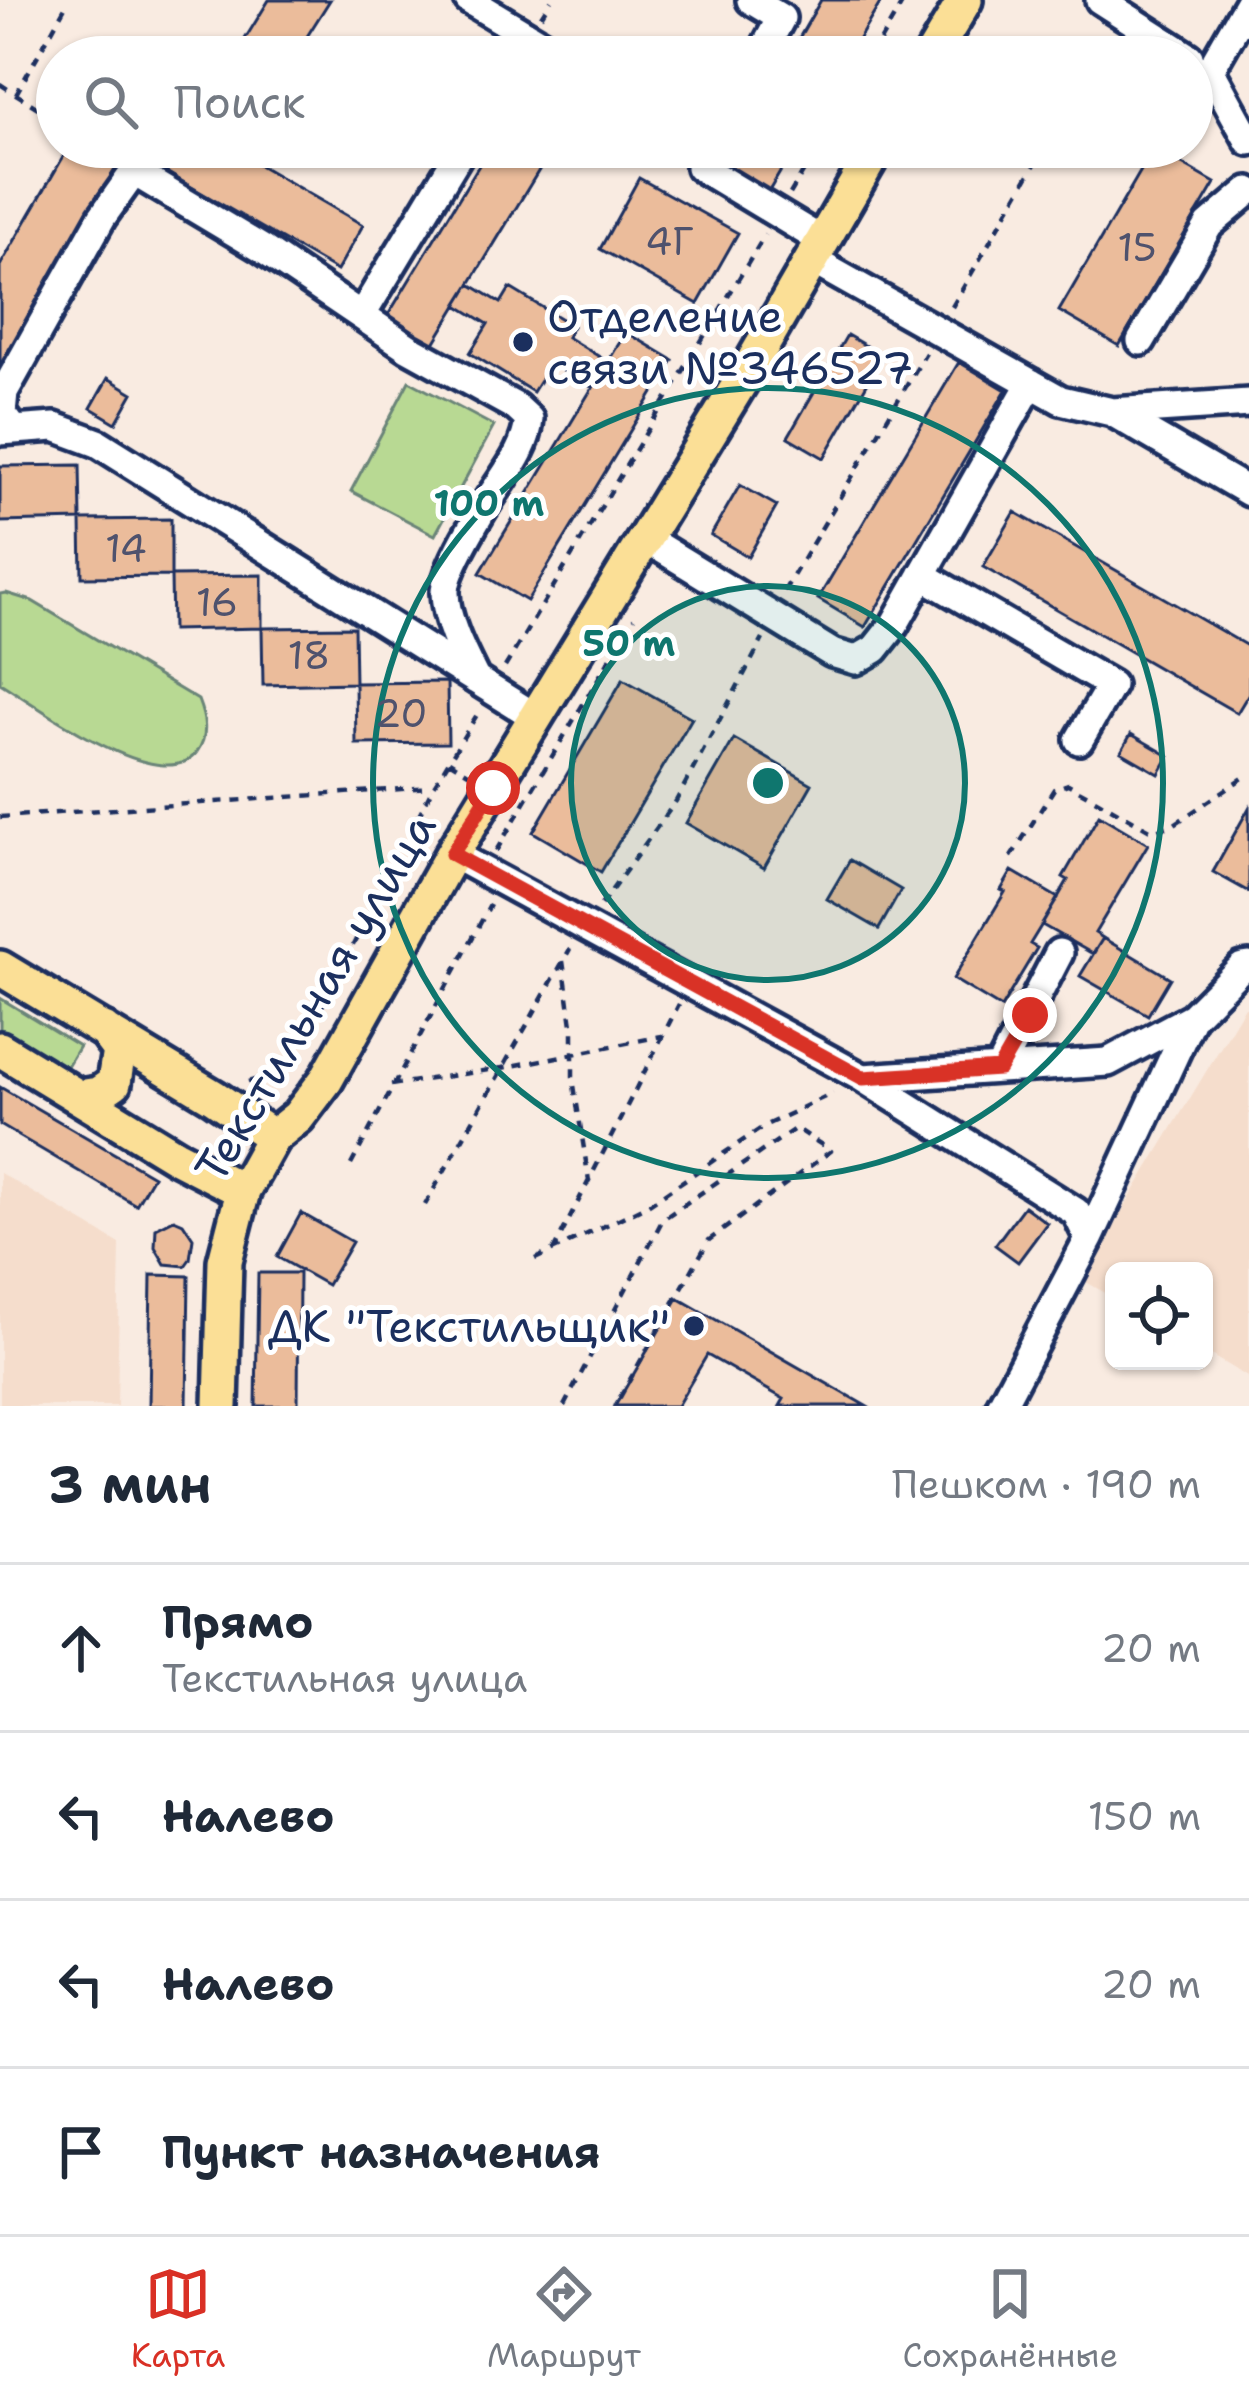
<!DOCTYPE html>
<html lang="ru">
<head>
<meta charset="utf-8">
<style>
	:root { --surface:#fff; --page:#f6f6f7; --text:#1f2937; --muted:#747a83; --line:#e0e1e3; --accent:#d93025 }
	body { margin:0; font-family:"Shantell Sans",sans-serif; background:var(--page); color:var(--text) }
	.controls { position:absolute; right:36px; bottom:36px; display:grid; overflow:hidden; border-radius:18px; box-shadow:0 3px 9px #0004 }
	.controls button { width:108px; height:108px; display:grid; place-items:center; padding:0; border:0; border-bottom:3px solid var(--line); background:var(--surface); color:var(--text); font:60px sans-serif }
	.stop { position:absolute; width:36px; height:36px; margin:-27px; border:9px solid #d93025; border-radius:50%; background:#fff }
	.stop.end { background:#d93025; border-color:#fff; box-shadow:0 3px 12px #0008 }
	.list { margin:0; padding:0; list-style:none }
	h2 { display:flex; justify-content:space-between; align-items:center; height:156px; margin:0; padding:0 48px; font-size:51px }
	h2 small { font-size:39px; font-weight:400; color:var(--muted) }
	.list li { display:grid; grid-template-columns:78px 1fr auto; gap:36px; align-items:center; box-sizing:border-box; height:168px; padding:0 48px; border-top:3px solid var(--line) }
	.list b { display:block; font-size:45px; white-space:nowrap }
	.list p { margin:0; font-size:39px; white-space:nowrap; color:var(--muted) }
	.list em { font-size:39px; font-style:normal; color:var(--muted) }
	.icon { flex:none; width:66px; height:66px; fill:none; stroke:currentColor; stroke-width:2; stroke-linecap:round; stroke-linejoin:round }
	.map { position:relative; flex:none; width:1249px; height:1406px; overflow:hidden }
	.search { position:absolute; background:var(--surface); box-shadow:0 3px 9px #0004; left:36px; right:36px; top:36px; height:132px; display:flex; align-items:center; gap:30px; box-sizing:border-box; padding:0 42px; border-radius:66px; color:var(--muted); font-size:45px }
	.sheet { height:828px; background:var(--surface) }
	nav { display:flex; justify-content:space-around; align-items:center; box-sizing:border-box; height:168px; border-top:3px solid var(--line); background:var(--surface); font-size:33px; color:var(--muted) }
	nav a { display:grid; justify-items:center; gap:6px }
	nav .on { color:var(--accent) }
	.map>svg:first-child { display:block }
	.built { fill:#f5ddcc }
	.green { fill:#b8d993; stroke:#6a8478; stroke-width:3 }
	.building { fill:#ebbc9b; stroke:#1b2f5e; stroke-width:3 }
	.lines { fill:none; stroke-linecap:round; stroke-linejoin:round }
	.minor-casing { stroke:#1b2f5e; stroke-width:36 }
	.major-casing { stroke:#1b2f5e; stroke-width:42 }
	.path { stroke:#1b2f5e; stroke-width:4.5; stroke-dasharray:9 9; stroke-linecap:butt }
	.minor { stroke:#fff; stroke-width:27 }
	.major { stroke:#fbdf96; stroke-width:33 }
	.route { stroke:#d93025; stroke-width:15 }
	.ring { fill:none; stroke:#0f766e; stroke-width:6 }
	.poi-dot { fill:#1b2f5e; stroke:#fff; stroke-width:4.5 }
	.labels { text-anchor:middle; stroke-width:10; stroke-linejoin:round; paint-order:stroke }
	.number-label { font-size:39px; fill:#4f526d }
	.poi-label { font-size:45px; fill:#1b2f5e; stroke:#fff; text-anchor:start }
	.street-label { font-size:45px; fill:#1b2f5e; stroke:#fff }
	.centre { fill:#0f766e; stroke:#fff; stroke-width:6 }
	.ring-label { font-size:36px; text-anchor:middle; font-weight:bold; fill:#0f766e; stroke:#fff; stroke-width:10; stroke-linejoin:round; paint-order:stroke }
</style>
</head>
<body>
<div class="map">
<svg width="1249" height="1406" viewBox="0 0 1249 1406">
	<rect width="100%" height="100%" fill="#f9ebe1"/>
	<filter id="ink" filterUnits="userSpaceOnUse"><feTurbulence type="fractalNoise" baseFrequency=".00833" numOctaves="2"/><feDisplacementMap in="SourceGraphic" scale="24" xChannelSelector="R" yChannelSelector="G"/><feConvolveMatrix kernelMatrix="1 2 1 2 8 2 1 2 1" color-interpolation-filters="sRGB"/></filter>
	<g filter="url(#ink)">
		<path class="built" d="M1245,1007H1249V1378L1204,1351V1271H1114V1298L1081,1279Z
			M0,1173L120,1244L117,1406H0Z"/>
		<path class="green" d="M409,381L494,426L435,535L351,491Z
			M6,593L32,601L198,700C205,718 209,735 197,752C162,799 38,706 0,683V594Z
			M0,998L79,1046L61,1076L0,1039Z"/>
		<path class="building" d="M269,0H330L294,57H273L245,39Z
			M821,0H882L848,57H788Z
			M69,147H83L93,152L96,147L127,149L0,369V266Z
			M122,147H228L363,225L337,271Z
			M490,147H553L433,345L387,317Z
			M734,147H795L766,196L721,170Z
			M1154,148L1215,183L1119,346L1059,311Z
			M639,178L738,233L698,304L600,249Z
			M470,284L501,303L510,288L573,326L567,337L608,362L593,388L551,363L533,392L470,353L488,324L457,305Z
			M626,332L673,360L527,601L480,573Z
			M847,335L883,356L824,458L788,437Z
			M959,362L1006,390L865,627L818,599Z
			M108,378L133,393L116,423L91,408Z
			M80,465L81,520L0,522V466Z
			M740,485L777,506L748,557L711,535Z
			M1015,512L1249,647V693L1237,713L983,567Z
			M171,519V576L82,577L81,520Z
			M262,575V628L172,630L171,576Z
			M354,627L355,683L263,685L262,628Z
			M623,679L692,718L601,872L533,832Z
			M447,682L448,743L356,744L355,683Z
			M1131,734L1169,756L1159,774L1121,752Z
			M734,739L812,784L764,868L686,823Z
			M1249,808V892L1213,872Z
			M1099,815L1148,844L1095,933L1103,938L1093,954L1042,925L1068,880L1063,877Z
			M850,860L901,890L879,929L827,899Z
			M1012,871L1058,898L1030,944L1037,948L1001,1008L953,979L1005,892L1001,890Z
			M1103,938L1170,978L1148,1015L1080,976Z
			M0,1087L153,1176L136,1205L0,1125Z
			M1024,1206L1047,1223L1018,1262L995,1245Z
			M301,1213L352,1242L327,1285L277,1257Z
			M174,1219L183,1223L193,1238L190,1259L185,1266L165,1264L155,1247L156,1228Z
			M258,1273H299L298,1406H256Z
			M151,1275L189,1276L187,1406H149Z
			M678,1298L866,1406H780L784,1399L707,1355L677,1406H615Z"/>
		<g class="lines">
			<g class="minor-casing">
				<path id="minor" d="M469,0L563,57
					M751,0L781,18L760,57
					M1100,0L1189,57
					M1249,2L1210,70L1249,141
					M711,147L700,167L821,240
					M810,259L1061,400L1112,412L1249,403
					M363,313L463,147
					M1141,341L1209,225L1249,191
					M1112,412L1249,492
					M13,428L2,413L4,392L102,217L134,172L261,248L409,348L516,407L529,419C527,444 512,465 498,486C484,506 444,570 445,593C446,622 463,654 476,680
					M0,431L55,427L98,443L537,718
					M646,539L832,653L856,660L875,649L894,625L1031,383
					M922,575L1111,685L1079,740
					M452,854L863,1078L1108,1062L1192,1017L1242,967L1249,966
					M999,1069L1059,953
					M863,1078L1076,1212L1089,1239L1001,1406
					M1089,1239L1192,1017"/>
			</g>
			<g class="major-casing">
				<path id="major" d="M931,57L965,0
					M0,968L214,1097L273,1137
					M0,1049L177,1157L243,1191
					M79,1097L98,1094L114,1083L119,1050L104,1030
					M221,1406L225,1261L243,1191L273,1137L298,1117L326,1080L452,854L751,365L877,147"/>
			</g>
			<path class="path" d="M541,16L551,0
				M871,57L904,0
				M1096,57L1109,36
				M0,84L57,120
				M16,94L69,0
				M100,147L116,157
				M790,194L818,147
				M952,307L1045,147
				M784,591L926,353
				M505,667L765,235
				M449,761L470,774
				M0,817L431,787
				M496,851L634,618
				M1011,857L1054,789L1068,784L1152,831L1173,825L1249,774
				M601,905L676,801L763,639
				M563,961L573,1032V1079L589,1181
				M248,1082L276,1074L301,1048L433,787L478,713
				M391,1085L502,1068L662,1036
				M351,1165L490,905
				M425,1205L570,949
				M553,1251L679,1004
				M535,1259L646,1206L766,1125L833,1093
				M564,1406L663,1219L796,1128L831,1151L709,1240L615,1406"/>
			<use href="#minor" class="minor"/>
			<use href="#major" class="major"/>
		</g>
	</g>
	<g class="lines" filter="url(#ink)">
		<path class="route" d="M493,788L452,854L863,1078L999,1069L1030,1015"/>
	</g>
	<circle cx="768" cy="783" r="197" fill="#0f766e" fill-opacity=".12"/>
	<g class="ring">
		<circle cx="768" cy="783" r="197"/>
		<circle cx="768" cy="783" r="395"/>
	</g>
	<g class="poi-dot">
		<circle cx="523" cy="342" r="12"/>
		<circle cx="694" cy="1326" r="12"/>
	</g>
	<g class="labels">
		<g class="number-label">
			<text x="669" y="255">4Г</text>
			<text x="1137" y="261">15</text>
			<text x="126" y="562">14</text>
			<text x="217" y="616">16</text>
			<text x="309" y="669">18</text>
			<text x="401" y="727">20</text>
		</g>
		<g class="poi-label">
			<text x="547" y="332">Отделение<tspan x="547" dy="52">связи №346527</tspan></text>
			<text x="670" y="1342" text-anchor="end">ДК "Текстильщик"</text>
		</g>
		<g class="street-label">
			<text transform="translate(315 997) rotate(-59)" y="16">Текстильная улица</text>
		</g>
	</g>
	<circle cx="768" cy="783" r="18" class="centre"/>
	<g class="ring-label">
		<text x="489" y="516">100 m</text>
		<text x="629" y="656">50 m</text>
	</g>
</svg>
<div class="controls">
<button><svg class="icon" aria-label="locate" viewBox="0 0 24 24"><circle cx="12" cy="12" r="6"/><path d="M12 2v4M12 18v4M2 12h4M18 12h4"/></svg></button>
</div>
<div class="stop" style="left:493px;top:788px"></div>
<div class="stop end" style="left:1030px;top:1015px"></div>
<div class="search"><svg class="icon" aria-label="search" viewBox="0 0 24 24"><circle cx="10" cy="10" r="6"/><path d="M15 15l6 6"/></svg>Поиск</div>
</div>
<section class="sheet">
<h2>3 мин<small>Пешком · 190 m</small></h2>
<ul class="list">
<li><svg class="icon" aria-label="ahead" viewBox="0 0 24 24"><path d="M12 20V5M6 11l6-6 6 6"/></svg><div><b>Прямо</b><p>Текстильная улица</p></div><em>20 m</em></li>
<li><svg class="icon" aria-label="left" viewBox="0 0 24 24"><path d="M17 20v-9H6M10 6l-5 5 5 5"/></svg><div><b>Налево</b></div><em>150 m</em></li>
<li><svg class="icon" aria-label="left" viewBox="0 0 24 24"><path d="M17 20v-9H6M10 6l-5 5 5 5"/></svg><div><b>Налево</b></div><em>20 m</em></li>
<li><svg class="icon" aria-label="arrive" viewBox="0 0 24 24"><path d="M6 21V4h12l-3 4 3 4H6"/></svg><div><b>Пункт назначения</b></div></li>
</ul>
</section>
<nav>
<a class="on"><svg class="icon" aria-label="map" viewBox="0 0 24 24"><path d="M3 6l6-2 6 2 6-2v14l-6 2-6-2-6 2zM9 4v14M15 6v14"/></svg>Карта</a>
<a><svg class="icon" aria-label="directions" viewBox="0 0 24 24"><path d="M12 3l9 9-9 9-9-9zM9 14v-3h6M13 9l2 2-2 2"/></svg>Маршрут</a>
<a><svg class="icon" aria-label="saved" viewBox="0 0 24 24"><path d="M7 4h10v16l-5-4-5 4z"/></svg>Сохранённые</a>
</nav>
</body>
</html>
